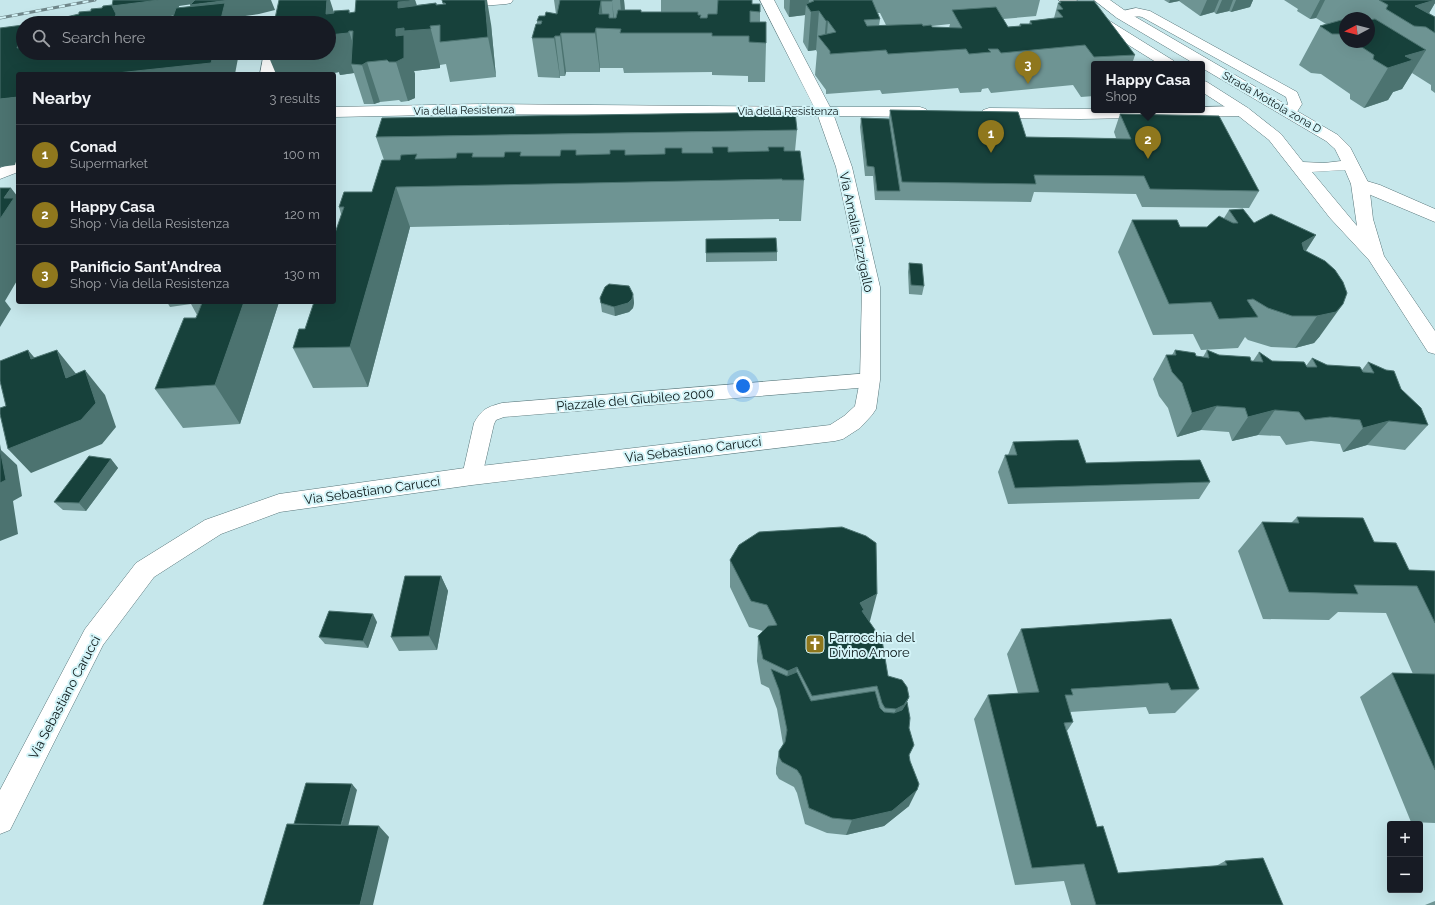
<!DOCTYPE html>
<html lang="en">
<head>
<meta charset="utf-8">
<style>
	:root { --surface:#171b24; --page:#242831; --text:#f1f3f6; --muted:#9ea1a6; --line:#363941; --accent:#8f771d }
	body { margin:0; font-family:Raleway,sans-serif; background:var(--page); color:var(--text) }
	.controls { position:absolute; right:12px; bottom:12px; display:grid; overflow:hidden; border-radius:4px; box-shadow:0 4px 16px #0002 }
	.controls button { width:36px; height:36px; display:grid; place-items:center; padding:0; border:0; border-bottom:1px solid var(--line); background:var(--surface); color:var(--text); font:20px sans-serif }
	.compass { position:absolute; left:1339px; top:12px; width:36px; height:36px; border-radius:50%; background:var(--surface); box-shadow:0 4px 16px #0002; rotate:263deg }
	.you { position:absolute; left:743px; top:386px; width:14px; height:14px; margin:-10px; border:3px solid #fff; border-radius:50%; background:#1a73e8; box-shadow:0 0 0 6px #1a73e833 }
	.badge { display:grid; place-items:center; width:26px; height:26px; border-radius:50%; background:var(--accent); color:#fff; font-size:13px; font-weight:700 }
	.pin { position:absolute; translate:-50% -33px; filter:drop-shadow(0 1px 2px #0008) }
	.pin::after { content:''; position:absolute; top:21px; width:14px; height:12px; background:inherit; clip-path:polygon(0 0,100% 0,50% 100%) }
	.popup { position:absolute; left:1091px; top:61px; width:114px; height:52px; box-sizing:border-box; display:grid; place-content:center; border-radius:4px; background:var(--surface); filter:drop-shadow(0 1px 3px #0005); font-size:13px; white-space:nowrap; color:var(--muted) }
	.popup b { font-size:15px; color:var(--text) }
	.popup::after { content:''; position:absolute; left:50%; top:100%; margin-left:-8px; border:8px solid transparent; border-top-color:var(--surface) }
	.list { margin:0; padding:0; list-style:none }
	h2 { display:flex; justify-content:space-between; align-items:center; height:52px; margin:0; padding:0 16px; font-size:17px }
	h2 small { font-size:13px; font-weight:400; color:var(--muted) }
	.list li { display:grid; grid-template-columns:26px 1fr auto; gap:12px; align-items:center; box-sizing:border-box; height:60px; padding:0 16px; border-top:1px solid var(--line) }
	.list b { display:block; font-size:15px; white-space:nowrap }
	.list p { margin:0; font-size:13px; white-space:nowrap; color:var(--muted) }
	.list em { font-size:13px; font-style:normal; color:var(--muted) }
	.icon { flex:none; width:22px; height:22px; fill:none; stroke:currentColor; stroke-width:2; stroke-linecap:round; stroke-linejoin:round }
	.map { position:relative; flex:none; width:1435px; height:905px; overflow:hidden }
	.search { position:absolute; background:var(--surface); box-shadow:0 4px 16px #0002; left:16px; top:16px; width:320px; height:44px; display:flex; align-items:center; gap:10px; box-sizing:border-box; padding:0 14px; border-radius:22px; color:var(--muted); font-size:15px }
	.panel { position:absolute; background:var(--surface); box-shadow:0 4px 16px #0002; left:16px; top:72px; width:320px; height:232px; border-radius:4px }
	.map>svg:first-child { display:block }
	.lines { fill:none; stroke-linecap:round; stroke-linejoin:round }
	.lane-casing { stroke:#58767a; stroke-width:1 }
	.street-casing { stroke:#58767a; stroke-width:1 }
	.secondary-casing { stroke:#58767a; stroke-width:1 }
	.primary-casing { stroke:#58767a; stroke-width:1 }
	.lane { fill:#fff; fill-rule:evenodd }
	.street { fill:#fff; fill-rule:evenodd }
	.secondary { fill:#fff; fill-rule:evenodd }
	.primary { fill:#fff; fill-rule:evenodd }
	.rail-casing { stroke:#70878a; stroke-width:3 }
	.rail { stroke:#d3f4f8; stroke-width:2; stroke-dasharray:6; stroke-linecap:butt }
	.wall { fill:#6e9493; fill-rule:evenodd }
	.shaded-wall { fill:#4c7370 }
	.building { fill:#17413b; stroke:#4c7370 }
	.labels { text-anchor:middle; stroke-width:4; stroke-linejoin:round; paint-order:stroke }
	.far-street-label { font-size:11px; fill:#0a1617; stroke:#d3f4f8 }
	.street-label { font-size:13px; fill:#0a1617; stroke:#d3f4f8 }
	.poi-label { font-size:13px; fill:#0a1617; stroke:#d3f4f8; text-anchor:start }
</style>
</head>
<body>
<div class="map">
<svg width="1435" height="905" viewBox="0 0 1435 905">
	<rect width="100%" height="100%" fill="#c6e7eb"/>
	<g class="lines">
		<g class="lane-casing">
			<path id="lane" d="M1136,8L1150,11L1297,92L1302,104L1295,115L1290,116L1285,115L1283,112L1288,104L1286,97L1142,17C1134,15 1126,20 1118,18L1116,15L1118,12Z
				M870,373L877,375L879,380L877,385L870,387L504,417L496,420L494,424L482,476L479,482L472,484L465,482L462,476L474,423C482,409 487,407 502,403Z"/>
		</g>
		<g class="street-casing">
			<path id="street" d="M760,0H774L830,107H920L926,109L928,112L926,115L920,117L834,116L852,167L880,287V380L876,409L872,415L860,428L843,439L835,441L472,485L280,512L221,534L154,577L103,645L10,830L0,834V790L85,629L136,563L205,520L279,494L472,467L830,425L844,416L855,406L860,380L862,287L836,167L818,116L481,114L334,117V107L481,104L814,107Z
				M264,53H278L276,74H260Z
				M1242,106L1248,108L1250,111L1248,114L1242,116L1080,119L989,118L983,116L981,113L983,110L989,108L1202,110V107Z
				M18,161V172L0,179V168Z
				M1360,179L1380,185L1435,209V222L1354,188L1351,184L1354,180Z"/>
		</g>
		<g class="secondary-casing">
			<path id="secondary" d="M1059,0H1076L1174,61L1176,64H1159L1061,3Z
				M1094,0H1110L1127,12L1338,135L1350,147L1369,184L1373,219L1384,256L1435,331V354L1428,352L1369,260L1330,218L1269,140L1236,114L1202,92V80L1207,82L1248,108L1281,134L1303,162L1324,163L1341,161L1335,149L1326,141L1202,68V64H1195L1117,18ZM1345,170L1351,184L1357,226L1312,172Z"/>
		</g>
		<g class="primary-casing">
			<path id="primary" d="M457,0H513L511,3L506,4L457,8L452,7L450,4L452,1Z
				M304,14L309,15L311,18L309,21L298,23H260L262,20L267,19Z"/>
		</g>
		<use href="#lane" class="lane"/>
		<use href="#street" class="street"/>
		<use href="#secondary" class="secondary"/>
		<use href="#primary" class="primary"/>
		<g class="rail-casing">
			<path id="rail" d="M0,18L95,0"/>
		</g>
		<use href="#rail" class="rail"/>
	</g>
	<path class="wall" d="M356,0H415L417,5L436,3L437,5H443L442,0L491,24L496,77L450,82L446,64L440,65V68L414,71L413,68L415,74V98L408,101L401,102L399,100L380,102L374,104H364L354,73L340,75L339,72L334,73V12L349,10L350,13L355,12Z
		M554,0H624L625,10H641V12H661V0H752V4L760,12V22L766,43L765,82H748V76L712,75V72L624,73L623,68H600V72H566L565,76H560V78L538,77L532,38L537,24V21L545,16L556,14Z
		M784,0H1040L1036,16L1003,19L1008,27L1019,26L1020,24H1029L1030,21L1054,18L1058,3H1059L1060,1L1135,55L1132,64H1094V96L1081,97L1073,85L991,93L988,88L982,89L981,92L960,93L958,88L882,94L880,90L826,94V90L815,75L817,52L816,50L808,51L803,42L805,15L789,17L784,8ZM878,13H880L886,25L879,26L880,19ZM950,24L949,28L932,27V26Z
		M1164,0H1253L1250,7L1231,12L1229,11L1216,14L1214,12L1200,16L1179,1L1169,3Z
		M1284,0H1435V3L1429,13L1435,17V93L1431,90V85L1412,73L1402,89L1393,92L1388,100L1364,108L1350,99V94L1321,74L1311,73L1299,65L1320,26L1326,24L1316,18L1310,19L1297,11L1298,9ZM1345,18H1369V42H1345Z
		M890,110L1026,137L1116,138L1114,132L1120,114L1259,191L1249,208L1142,207L1136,194L1034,192L1031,202L875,200L873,176H865L860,127L861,118L889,119Z
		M797,130L795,151L804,180L801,221H779V219L410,227L368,387L313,388L293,348L305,329L334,302L341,214L339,207L372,192L384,160L376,137Z
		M1229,210L1254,223L1316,235L1306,251L1320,336L1314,343L1295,348L1271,347L1248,340L1245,337L1238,348L1201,350L1193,334L1153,335L1118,252L1132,220L1180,227H1207L1224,218Z
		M706,239L777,252V261L706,262Z
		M909,263L924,286L922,295L909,294L908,272Z
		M633,294L634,303L633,308L629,312L615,316L602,312L600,298Z
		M167,302H279L240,424L183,428L155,389L197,315L191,304L170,307Z
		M1175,350L1196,356L1203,357L1207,350L1219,355L1253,361L1259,352L1272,361L1306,366L1312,358L1327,365L1362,370L1368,362L1401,389L1428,425L1405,450L1367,445L1343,452L1340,444L1311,441L1286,445L1280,436L1258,435L1232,441L1229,432L1201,430L1177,437L1168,408L1159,396L1153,379L1166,355H1172Z
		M1013,442L1086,463L1210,482L1199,499L1008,504L998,472L1005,455H1008Z
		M111,459L118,468L86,511L63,510L54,502Z
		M1297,517L1374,542L1409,570L1435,571V823L1411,822L1360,697L1392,673L1413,674L1386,613L1338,612L1329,620L1263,619L1238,551L1262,522L1291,523Z
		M730,560L870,621H869L888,676L909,697L907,702L909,728V806L884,826L846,835L827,833L805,824L797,793L794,787L779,779L776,774V768L779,751L783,744L777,709L769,688L761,684L757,661L758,636L763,631L749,627L730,587Z
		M441,576L448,591L437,650L399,651L391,637Z
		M377,622L368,648L325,644L319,637Z
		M1021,629L1199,689L1175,713L1149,714L1146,707L1070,712L1073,722L1067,731L1097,827L1118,873L1216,866L1225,861L1283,905H1071L1064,881L1015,885L974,719L988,695L1018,693L1007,654Z
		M1435,901V905H1425Z"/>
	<path class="shaded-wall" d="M139,0H206L200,3L179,6L178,15L120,23H96L112,6Z
		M231,0H271L275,10L259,14L231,18L233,23L198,22L190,5Z
		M327,0H330L341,34L349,31L359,64H351L354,73L340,75L339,72L334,73V74H276L268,55L288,53H329V35L326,14Z
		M410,0H415L420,18L430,26L440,65V68L414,71L413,68L415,74V98L408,101L396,62V36L398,2Z
		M485,0H487L491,24L496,77L488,37Z
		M612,0L615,28H614Z
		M620,0H624L625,13L623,33Z
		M790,0H809L808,8L806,4L805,15L789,17Z
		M1170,0H1180L1179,1L1169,3Z
		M1207,0H1219L1214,12L1200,16Z
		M1222,0H1233L1229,11L1216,14Z
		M1236,0H1253L1250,7L1231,12Z
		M1320,0H1325L1316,18L1310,19Z
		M1435,0V3L1421,27L1415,6Z
		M601,1L604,28L599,14Z
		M819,11L816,50L808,51L811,12Z
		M826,21H828L826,46L824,43Z
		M596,28L600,68V72L595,33Z
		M561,33L566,72L565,76L560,36Z
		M23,34V53L17,48Z
		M555,36L560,76V78L554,38Z
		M1426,50L1402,89L1393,92L1388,100L1364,108L1388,68L1405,56Z
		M214,53H239L235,74H108Z
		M367,62L380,102L374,104L362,65Z
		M18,97V144L17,147L18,148V155L15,165L0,167V99Z
		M396,187L410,227L368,387L350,347Z
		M11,188L18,197V279L5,301L11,309L0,327V219L4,198Z
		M1316,235L1296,266L1302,243Z
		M633,294L634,303L633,308L629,312L615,316L614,307Z
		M244,302H279L240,424L215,385Z
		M1343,304L1320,336L1314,343L1295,348L1317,316Z
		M28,350L49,375L31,359Z
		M57,350L77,375L66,378Z
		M85,370L105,395L116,427L102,444L31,473L8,449Z
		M1217,406L1201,430L1177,437L1192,413Z
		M1275,410L1258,435L1232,441L1248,417Z
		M1389,421L1367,445L1343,452L1363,428Z
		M0,444L1,450L17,465L22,496L13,501L18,534L0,541Z
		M111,459L118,468L86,511L79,503Z
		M441,576L448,591L437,650L429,636Z
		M877,594L870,621L860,626V603Z
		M373,614L377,622L368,648L363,641Z
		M797,667L794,692L785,695L788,671Z
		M909,697L899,721L887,732L896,709Z
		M352,784L357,790L346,835L340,830Z
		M917,790L909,806L884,826L846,835L852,820Z
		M379,826L389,837L373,905H360Z"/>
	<path class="building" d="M113,0H159L112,6Z
		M195,0H231L190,5Z
		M279,0H327L326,14L334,13V11L349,10V13L355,12L356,0H410V1L398,2V8L436,3V5L446,4L445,3H443L442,0H485L488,37L440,42V25L430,26L431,29L404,31V28L396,29V36L404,35V58L396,62H389L387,60L367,62L362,65L351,64L353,31H349L348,33L329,35V23H274Z
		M560,0H612V1H601L599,14H609V18H616L618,10H641V12H698V15H701L700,18H707L708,14H717L718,0H752V4H760V12L750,11V22H766V43L749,42V36H712V33H620L621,29L596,28L595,33H561L560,36H555L554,38H532L536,24H541L542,21H537L539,16H545L546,12L557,14Z
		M813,0H872L880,19L864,20L867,26L922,24L923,26L931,25L932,27L962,28L952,10L996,7L1008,27L1021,26L1020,24H1032L1030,21L1063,17L1057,10L1063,9L1058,3H1061L1060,1H1094L1135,55L1094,57L1085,45L1001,53L998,49H988L991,52L969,54L966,49L888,54L886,50L830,54V51L818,36L836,32L828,21H826L819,11L811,12L806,4L814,1Z
		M1379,0H1435L1415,6L1435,17V33L1426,27L1414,26L1386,9L1388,5Z
		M225,3L220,23H171L176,8Z
		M112,5V6L116,14L114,21L96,23H48L49,21L79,14V12L91,11V9L102,8L103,6Z
		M1345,19V36L1342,34H1332L1320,26Z
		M1375,19L1426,50L1405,56L1413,60L1388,68L1373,59L1374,55L1354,42H1369V20Z
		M23,25V34L17,48L23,47V53H214L211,63L108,74H18V97L0,99V28Z
		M269,53H288L268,55Z
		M890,110L1018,112L1026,137L1131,139L1120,114L1219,116L1259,191L1150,189L1144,176L1034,175L1036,184L902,182Z
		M795,112L797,130L376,137L382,118Z
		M861,118L889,119L900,191H877L874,167L867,166Z
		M712,147H728V152L769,151L768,147H784V151H800L804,180H782V179L396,187L350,347L293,348L299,329H305L314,302H334V236L344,207H339L344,192H372L382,160H400L401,155L417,154L415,159L456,158L457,153H473L472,157H504L505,152H521L520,156H560L561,150H576V155L610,154V150H625V155L665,154V148H682V153H713Z
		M0,188H11L4,198H14L0,219Z
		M1243,209L1254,223L1271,214L1316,235L1302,243L1304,250L1325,261L1335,270L1343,282L1347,293L1343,304L1336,312L1317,316H1292L1268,308L1253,299L1247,300L1258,317L1219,319L1211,302L1169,304L1132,220H1177L1180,227H1207L1219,216L1233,223H1238L1229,210Z
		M776,238L777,252L706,253V239Z
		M909,263L922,264L924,286L911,285Z
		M609,284L629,286L633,294L632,299L628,303L614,307L601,303L600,298L605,287Z
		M190,302H244L215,385L155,389L184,318H196L202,303H190Z
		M28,350L31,359L57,350L66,378L85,370L96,403L81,420L8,449L0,414V408L6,406L0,381V361Z
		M1175,350L1195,353L1196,356L1209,358L1207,350L1219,355L1250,357L1251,361L1263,362L1259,352L1272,361L1304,362L1307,367H1317L1312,358L1327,365L1360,367L1363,372L1374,373L1368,362L1386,370L1394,371L1401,389L1421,408L1428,425L1389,421L1363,428L1360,420L1330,417L1305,420L1299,412L1275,410L1248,417L1245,408L1217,406L1192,413L1182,383L1172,372L1166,355H1176Z
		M1078,440L1086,463L1200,460L1210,482L1015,488L1005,455H1017L1013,442Z
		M0,449L6,480L0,483Z
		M89,456L111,459L79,503L54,502Z
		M1297,517L1363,518L1374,542L1396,543L1409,570L1435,571V623L1417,586L1354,585L1358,594L1289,592L1262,522L1299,523Z
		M842,527L866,536L876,543L877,594L860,603L864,610L862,611L882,640L888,676L902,680L907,687L909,697L904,705L896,709L885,708L882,703L877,686L812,696L797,667L788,671L763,659L758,636L768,626L777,625L767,605L751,601L730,560L739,545L759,532Z
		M405,576H441L429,636L391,637Z
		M329,611L373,614L363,641L319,637Z
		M1171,619L1199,689L1171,690L1168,683L1071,689L1073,695H1065L1073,722L1064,723L1097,827L1103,826L1118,873L1227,865L1225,861L1263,858L1283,905H1096L1084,864L1032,868L988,695L1039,692L1021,629Z
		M771,669L787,676L797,672L811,701L875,691L880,708L884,712L894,713L902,710L907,702L910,718L909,728L914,745L909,755L910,761L919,784L917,790L892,811L852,820L832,818L809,808L801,776L797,770L782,762L779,757V751L785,742L787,730L779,690Z
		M1392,673L1435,674V770Z
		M306,783L352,784L341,825L294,824Z
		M287,824L379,826L360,905H263Z"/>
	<defs>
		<g id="church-square" transform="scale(1)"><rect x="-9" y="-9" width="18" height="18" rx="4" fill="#8f771d" stroke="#d3f4f8"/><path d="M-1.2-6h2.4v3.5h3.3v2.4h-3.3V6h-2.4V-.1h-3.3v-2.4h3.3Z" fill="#fff"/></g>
	</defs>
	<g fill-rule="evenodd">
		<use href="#church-square" x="815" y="644"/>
	</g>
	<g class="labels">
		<g class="far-street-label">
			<text transform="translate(1272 102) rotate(30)" y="4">Strada Mottola zona D</text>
			<text transform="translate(464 110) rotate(-1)" y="4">Via della Resistenza</text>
			<text x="788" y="115">Via della Resistenza</text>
		</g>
		<g class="street-label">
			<text transform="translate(857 232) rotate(78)" y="5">Via Amalia Pizzigallo</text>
			<text transform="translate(635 399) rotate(-5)" y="5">Piazzale del Giubileo 2000</text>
			<text transform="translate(693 449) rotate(-7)" y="5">Via Sebastiano Carucci</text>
			<text transform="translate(372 490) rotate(-8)" y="5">Via Sebastiano Carucci</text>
			<text transform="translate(64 697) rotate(-62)" y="5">Via Sebastiano Carucci</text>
		</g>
		<g class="poi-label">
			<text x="829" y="642">Parrocchia del<tspan x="829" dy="15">Divino Amore</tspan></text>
		</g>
	</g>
</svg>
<div class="controls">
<button>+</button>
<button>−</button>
</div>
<svg class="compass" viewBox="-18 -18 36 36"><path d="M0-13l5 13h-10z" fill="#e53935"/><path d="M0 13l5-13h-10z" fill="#9ea1a6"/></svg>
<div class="you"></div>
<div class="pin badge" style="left:991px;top:153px">1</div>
<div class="pin badge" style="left:1148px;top:159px">2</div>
<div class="popup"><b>Happy Casa</b>Shop</div>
<div class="pin badge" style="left:1028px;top:84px">3</div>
<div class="search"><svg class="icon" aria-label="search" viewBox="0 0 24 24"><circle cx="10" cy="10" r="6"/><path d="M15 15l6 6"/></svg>Search here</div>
<section class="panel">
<h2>Nearby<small>3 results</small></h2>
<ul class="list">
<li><span class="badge">1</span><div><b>Conad</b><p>Supermarket</p></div><em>100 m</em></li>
<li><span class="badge">2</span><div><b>Happy Casa</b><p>Shop · Via della Resistenza</p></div><em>120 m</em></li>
<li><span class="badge">3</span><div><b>Panificio Sant'Andrea</b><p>Shop · Via della Resistenza</p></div><em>130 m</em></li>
</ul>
</section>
</div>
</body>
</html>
